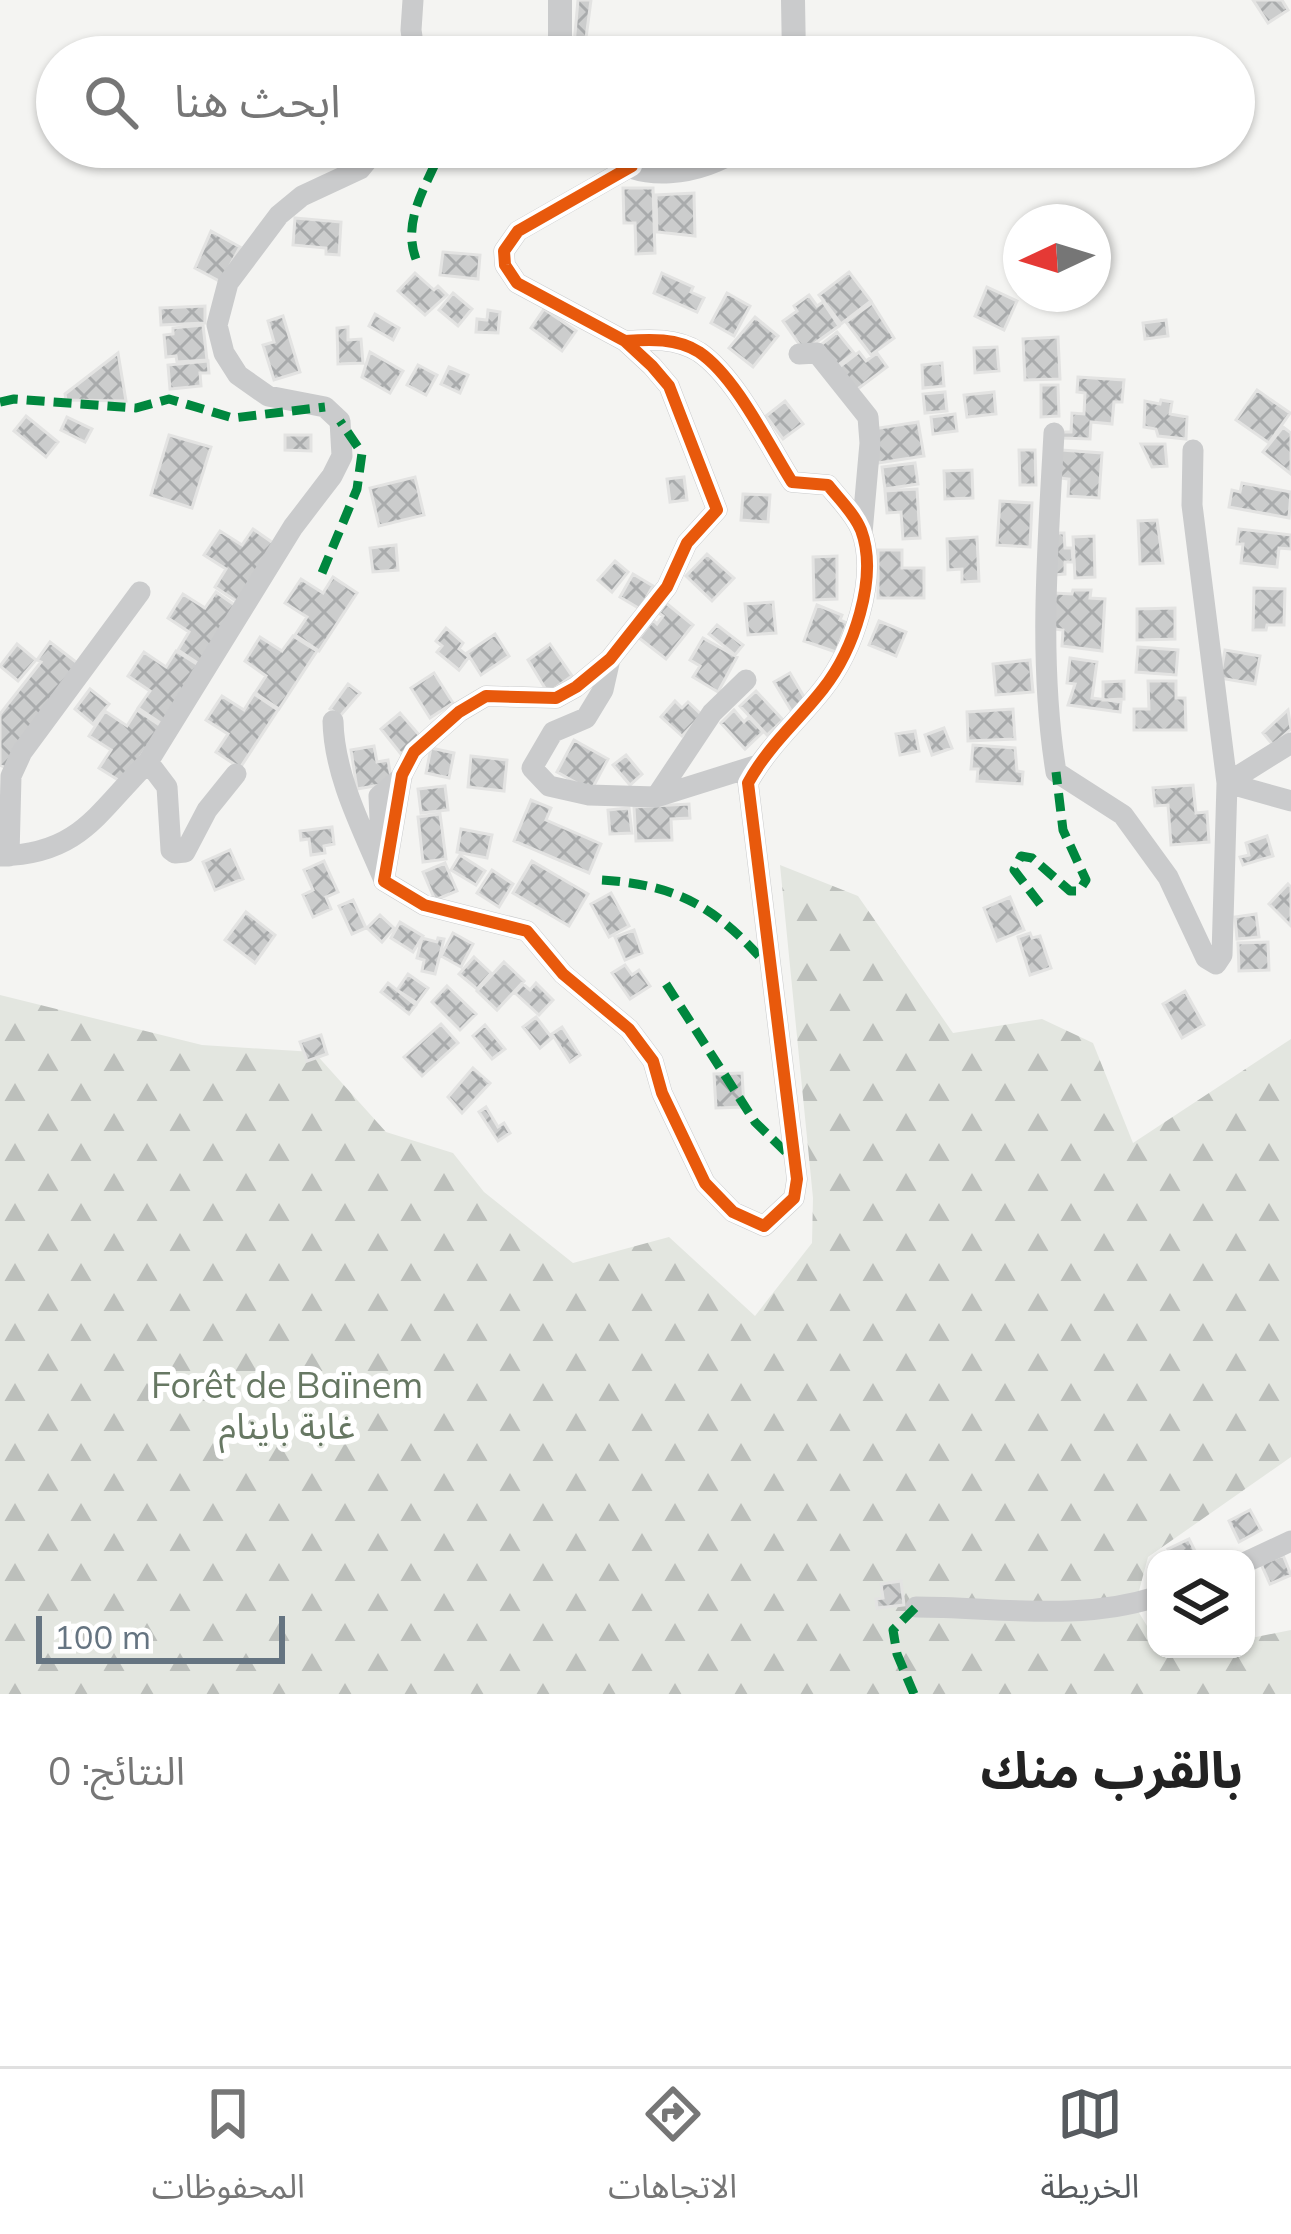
<!DOCTYPE html>
<html lang="ar">
<head>
<meta charset="utf-8">
<style>
	:root { --surface:#fff; --page:#f2f2f2; --text:#222; --muted:#767676; --line:#e0e0e0; --accent:#575b5f }
	body { margin:0; font-family:Mulish,"Noto Sans Arabic",sans-serif; background:var(--page); color:var(--text); direction:rtl }
	.controls { position:absolute; right:36px; bottom:36px; display:grid; overflow:hidden; border-radius:24px; box-shadow:0 3px 9px #0004 }
	.controls button { width:108px; height:108px; display:grid; place-items:center; padding:0; border:0; border-bottom:3px solid var(--line); background:var(--surface); color:var(--text); font:60px sans-serif }
	.compass { position:absolute; left:1003px; top:204px; width:108px; height:108px; border-radius:50%; background:var(--surface); box-shadow:0 3px 9px #0004; rotate:266deg }
	.scale { position:absolute; left:36px; bottom:30px; width:249px; box-sizing:border-box; padding-left:12px; border:6px solid #657481; border-top:0; font-size:33px; line-height:42px; white-space:nowrap; color:#657481; -webkit-text-stroke:9px #fff; paint-order:stroke }
	.list { margin:0; padding:0; list-style:none }
	h2 { display:flex; justify-content:space-between; align-items:center; height:156px; margin:0; padding:0 48px; font-size:51px }
	h2 small { font-size:39px; font-weight:400; color:var(--muted) }
	.icon { flex:none; width:66px; height:66px; fill:none; stroke:currentColor; stroke-width:2; stroke-linecap:round; stroke-linejoin:round }
	.map { position:relative; flex:none; width:1291px; height:1694px; overflow:hidden; direction:ltr }
	.search { position:absolute; background:var(--surface); box-shadow:0 3px 9px #0004; left:36px; right:36px; top:36px; height:132px; display:flex; align-items:center; gap:30px; box-sizing:border-box; padding:0 42px; border-radius:66px; color:var(--muted); font-size:45px }
	.sheet { height:372px; background:var(--surface) }
	nav { display:flex; justify-content:space-around; align-items:center; box-sizing:border-box; height:168px; border-top:3px solid var(--line); background:var(--surface); font-size:33px; color:var(--muted) }
	nav a { display:grid; justify-items:center; gap:6px }
	nav .on { color:var(--accent) }
	.map>svg:first-child { display:block }
	.forest { fill:url(#forest-firs) }
	.building { fill:url(#building-cross-hatch); stroke:#e3e3e2; stroke-width:3 }
	.lines { fill:none; stroke-linecap:round; stroke-linejoin:round }
	.minor { stroke:#cacbcc; stroke-width:21 }
	.tertiary { stroke:#cacbcc; stroke-width:24 }
	.quiet { stroke:#00873e; stroke-width:9; stroke-dasharray:18 9; stroke-linecap:butt }
	.cycleway-casing { stroke:#fff; stroke-width:20 }
	.cycleway { stroke:#e8590c; stroke-width:12 }
	.labels { text-anchor:middle; stroke-width:12; stroke-linejoin:round; paint-order:stroke }
	.park-label { font-size:36px; fill:#677863; stroke:#fff }
</style>
</head>
<body>
<div class="map">
<svg width="1291" height="1694" viewBox="0 0 1291 1694">
	<defs>
		<pattern id="forest-firs" width="22" height="20" patternUnits="userSpaceOnUse" patternTransform="scale(3)"><rect width="22" height="20" fill="#e3e6e0"/><path d="M5 1l3.5 6h-7zM16 11l3.5 6h-7z" fill="#bcbfbb"/></pattern>
		<pattern id="building-cross-hatch" width="8" height="8" patternUnits="userSpaceOnUse" patternTransform="scale(3)"><rect width="8" height="8" fill="#cccdcd"/><path d="M0 0l8 8M0 8l8-8" fill="none" stroke="#a9abac"/></pattern>
	</defs>
	<rect width="100%" height="100%" fill="#f4f4f2"/>
	<path class="forest" d="M780,865L858,896L953,1033L1042,1019L1093,1043L1133,1143L1291,1039V1457L1148,1557L1135,1606L1156,1641V1649L1165,1654L1192,1649H1246V1639L1291,1630V1694H0V995L202,1045L314,1052L386,1132L453,1153L484,1192L573,1263L669,1237L755,1316L812,1243L813,1198Z"/>
	<path class="building" d="M578,0H591L585,46L574,45Z
		M1253,0H1282L1288,10L1268,23Z
		M623,188H653L655,253L636,254L635,223H624Z
		M694,193L695,236L657,232L656,195Z
		M295,218L341,222L339,255L326,254V248L293,245Z
		M211,231L240,247L221,282L195,268Z
		M443,252L480,255L478,279L440,275Z
		M849,272L871,301L841,324L819,295Z
		M415,273L434,290L438,286L447,295L425,315L398,291Z
		M662,273L693,287L691,292L704,298L697,312L654,293Z
		M987,287L1017,301L1004,330L975,316Z
		M453,293L472,309L458,326L439,310Z
		M727,293L750,306L734,336L711,323Z
		M809,295L817,306L823,302L839,326L804,351L783,321L797,311L794,306Z
		M872,303L894,338L871,355L846,322Z
		M205,306V323L161,325L160,308Z
		M544,309L576,331L562,351L531,328Z
		M488,310L500,312L498,333L476,332L477,319L487,320Z
		M375,314L399,328L393,340L369,326Z
		M283,316L300,372L274,380L263,345L274,342L268,321Z
		M755,317L778,336L753,367L729,348Z
		M1166,320L1168,336L1145,339L1143,323Z
		M203,325L207,360L177,362L176,356L166,357L164,335L173,334V328Z
		M348,327V340L361,339L363,363L338,364L337,328Z
		M837,332L854,353L833,369L817,348Z
		M1058,337L1060,379L1025,380L1023,339Z
		M997,347L999,371L975,373L974,348Z
		M370,352L403,371L390,393L362,377Z
		M859,352L866,361L877,353L887,367L855,391L838,368Z
		M118,353L126,401L66,400L65,394Z
		M208,361L209,373H200L201,386L170,389L168,365Z
		M942,363L944,386L923,388L922,365Z
		M418,365L437,375L426,395L407,385Z
		M449,367L468,375L460,393L441,384Z
		M1078,377L1124,380L1122,402H1114L1112,424L1091,422L1090,439L1062,438L1063,432H1071L1072,413L1084,414L1085,393L1077,392Z
		M1041,385H1058L1059,416L1041,417Z
		M1257,390L1290,413L1269,443L1236,420Z
		M945,392L947,411L925,413L923,394Z
		M994,392L996,414L967,417L964,395Z
		M1161,400L1172,402L1170,414L1187,417L1186,439L1158,436L1156,429L1144,427L1145,401L1160,404Z
		M785,401L803,424L783,439L766,416Z
		M955,414L957,431L933,434L931,417Z
		M26,416L58,442L46,457L14,431Z
		M67,417L92,429L85,442L61,430Z
		M918,422L924,456L878,463L873,429Z
		M1283,427L1291,433V474L1263,452Z
		M169,435L211,447L192,508L151,495Z
		M285,435H311V451L285,450Z
		M1141,444H1165L1167,466L1152,467Z
		M1019,450H1035L1036,485H1020Z
		M1061,450L1102,453L1099,498L1068,496L1069,479L1059,478Z
		M915,463L918,484L885,489L882,467Z
		M972,470L973,498L945,499L944,471Z
		M415,477L424,515L379,526L370,488Z
		M684,477L687,500L670,502L667,479Z
		M1242,483L1291,492L1289,518L1229,507L1232,490L1240,492Z
		M917,489L920,538L903,539L901,512L887,513L885,491Z
		M743,494L770,495L768,522L741,520Z
		M1000,501L1032,503L1030,547L997,545Z
		M1157,520L1163,563L1140,564L1138,521Z
		M253,529L276,545L239,603L215,587L226,569L204,555L220,531L242,545Z
		M1239,529L1291,535V549L1279,548L1277,567L1241,563L1243,544H1237Z
		M1052,533H1064L1065,548H1072L1073,562H1065V574L1053,575Z
		M1094,536L1095,577L1075,578L1073,537Z
		M977,537L979,581L962,582V569L948,570L947,539Z
		M396,545L398,570L373,572L370,548Z
		M878,550H902V568H924V598H878Z
		M707,554L734,578L712,601L686,576Z
		M837,556V599L814,600L813,557Z
		M615,561L628,572L612,592L598,580Z
		M633,574L653,586L640,609L620,597Z
		M333,577L357,593L319,651L295,635L307,617L285,603L301,579L323,593Z
		M1254,588L1285,589L1284,625H1267L1266,630H1253Z
		M1073,590H1091L1090,598L1105,599L1102,651L1062,646L1063,630L1053,629L1055,593L1072,594Z
		M216,592L239,608L202,666L178,650L189,632L168,618L183,594L205,608Z
		M773,602L776,633L748,635L745,604Z
		M666,603L693,625L666,659L639,638L653,620L657,624L663,616L659,613Z
		M817,605L842,615L840,620L847,623L836,652L804,641Z
		M1175,608V639L1137,640V609Z
		M879,621L906,632L896,656L869,645Z
		M717,625L743,645L735,655L709,634Z
		M446,628L463,643L459,649L469,657L459,670L437,652L442,646L436,641Z
		M495,634L509,656L481,675L467,653Z
		M293,636L317,651L279,709L255,693L266,676L245,661L260,637L282,651Z
		M703,638L737,657L718,692L693,677L700,666L690,660Z
		M50,642L80,665L6,768L0,765V714L41,662L37,660Z
		M17,644L36,660L18,681L0,666Z
		M550,644L572,676L548,693L528,660Z
		M1138,647L1178,650L1176,675L1136,672Z
		M1225,650L1260,656L1255,684L1220,678Z
		M176,651L200,666L162,724L138,708L150,691L128,676L144,652L166,667Z
		M1070,658L1097,662L1092,698L1121,702L1120,712L1068,705L1075,684L1067,683Z
		M1030,660L1033,692L996,695L993,664Z
		M434,673L453,703L430,718L411,688Z
		M790,673L807,702L792,712L774,682Z
		M1124,681V699L1103,700V682Z
		M1148,681H1176V698H1185L1186,730H1134V709H1149Z
		M348,684L360,693L340,716L330,709Z
		M90,689L109,704L93,724L75,709Z
		M756,691L783,720L767,735L740,706Z
		M254,694L278,710L240,768L216,752L228,734L206,720L222,696L244,710Z
		M675,701L682,708L688,702L702,715L682,736L661,717Z
		M1013,709L1015,739L968,741L967,712Z
		M137,710L161,726L123,783L99,768L111,750L89,736L105,711L127,726Z
		M734,710L744,722L749,717L763,732L745,749L721,723Z
		M1288,710L1291,729L1273,745L1263,733Z
		M400,713L421,737L401,754L381,729Z
		M944,728L952,748L932,755L925,735Z
		M915,731L919,751L900,755L896,734Z
		M574,740L608,759L591,791L557,772Z
		M973,745L1015,748L1017,771L1023,772L1022,784L977,781L978,769H971Z
		M374,746L377,762L388,760L392,783L357,789L351,750Z
		M431,748L454,753L449,778L426,773Z
		M626,755L642,774L630,785L613,765Z
		M471,756L507,760L504,791L468,787Z
		M1193,785L1196,813L1207,812L1209,842L1171,845L1168,805L1155,806L1153,788Z
		M445,786L448,810L421,813L418,789Z
		M531,800L551,808L546,820L601,844L589,873L514,841Z
		M689,804L690,818L671,819L672,840L636,841L634,807Z
		M629,808L632,833L610,834L608,810Z
		M440,814L446,859L423,862L418,817Z
		M332,827L334,844L324,846L325,853L311,855L309,839L301,840L300,831Z
		M461,829L492,835L487,858L457,852Z
		M1267,836L1273,856L1243,865L1240,857L1249,855L1246,843Z
		M230,850L243,879L215,890L203,862Z
		M460,855L485,871L476,885L451,870Z
		M324,861L338,892L326,897L331,909L313,917L303,895L313,890L304,870Z
		M532,861L588,894L569,926L513,893Z
		M445,863L457,891L435,900L423,872Z
		M492,870L513,884L499,907L477,893Z
		M1288,884L1291,887V926L1269,904Z
		M611,893L629,926L609,937L591,904Z
		M1010,897L1024,930L997,941L984,908Z
		M353,900L366,928L352,934L339,906Z
		M246,912L275,935L255,963L225,940Z
		M1256,914L1259,937L1237,939L1235,917Z
		M380,915L394,928L382,942L367,928Z
		M400,922L423,936L413,952L391,938Z
		M634,930L642,953L625,960L615,937Z
		M453,933L473,944L461,967L441,956Z
		M1030,933L1032,938L1040,936L1051,968L1030,975L1018,937Z
		M422,938L437,942L438,938L444,939L435,974L422,971L424,960L417,958Z
		M1268,942L1269,970L1239,971L1238,943Z
		M474,957L491,973L477,989L459,974Z
		M504,962L524,981L497,1010L477,991Z
		M625,965L632,975L639,970L650,986L630,999L612,973Z
		M408,974L428,988L417,1003L397,990Z
		M388,983L416,1005L409,1014L381,992Z
		M536,983L553,1000L539,1015L515,993L523,984L530,990Z
		M447,986L476,1014L460,1030L432,1002Z
		M1185,991L1204,1025L1182,1038L1163,1004Z
		M536,1017L552,1038L540,1048L523,1027Z
		M441,1024L458,1043L422,1076L404,1057Z
		M485,1025L505,1049L492,1059L473,1036Z
		M562,1027L580,1055L570,1062L552,1034Z
		M321,1035L327,1054L307,1061L300,1042Z
		M473,1068L490,1083L462,1113L448,1097Z
		M742,1073L744,1107L716,1108L714,1074Z
		M486,1107L498,1127L504,1123L510,1133L498,1141L479,1112Z
		M1250,1510L1261,1530L1239,1542L1229,1521Z
		M1189,1539L1199,1559H1173L1168,1549Z
		M1283,1555L1291,1575L1270,1584L1261,1564Z
		M901,1581L904,1605L877,1608L876,1599L883,1598L881,1584Z"/>
	<g class="lines">
		<path class="minor" d="M413,0L411,30L415,57
			M625,341C650,339 677,338 699,352C736,377 768,444 792,482L828,485C839,499 854,513 861,530C879,578 853,651 823,689C798,721 768,746 748,783L797,1179L794,1198L764,1226L733,1212L705,1183L662,1093L653,1061L629,1029L563,974L527,931L424,905L384,881L402,775L414,752L459,712L486,696L556,698L576,687L610,659L667,587L687,543L717,510L669,386L652,366L625,341L517,283L505,265L504,251L518,231L632,166
			M799,354L817,353L868,417L870,443L862,533
			M1054,433C1048,545 1038,661 1056,772L1123,815L1168,877L1206,958L1216,964L1222,955L1227,783L1192,505L1193,450
			M610,659L603,690L586,718L553,732L532,768L549,786L589,795L656,797L758,765
			M333,721C334,776 363,830 384,880
			M236,774L207,810L185,852L175,853L171,850L167,787L148,762L293,527L332,476L342,456L340,421L325,407L268,396L238,375L224,353L217,325L228,283L279,215L302,196L360,169L378,147
			M1227,783L1291,743
			M1227,783L1291,801
			M656,797L712,713L746,680
			M381,843L379,796L402,777
			M1,856C80,854 97,813 148,762
			M9,856L11,776L22,752L140,592
			M1246,1562L1291,1541
			M916,1607C996,1607 1078,1622 1156,1597"/>
		<path class="tertiary" d="M793,0L794,57
			M560,57V0
			M602,147C636,186 703,173 740,147"/>
		<path class="quiet" d="M416,259C402,222 425,188 439,155L438,147
			M0,402L14,399L136,408L169,399L233,418L325,407
			M322,573L357,489L362,453L340,421
			M602,880C678,885 716,907 766,964
			M1040,904L1014,870L1021,856L1032,858L1070,891H1079L1086,880L1063,830L1056,772
			M666,984L755,1122L796,1162
			M914,1694L897,1654L893,1630L916,1607"/>
		<g class="cycleway-casing">
			<path id="cycleway" d="M625,341C650,339 677,338 699,352C736,377 768,444 792,482L828,485C839,499 854,513 861,530C879,578 853,651 823,689C798,721 768,746 748,783L797,1179L794,1198L764,1226L733,1212L705,1183L662,1093L653,1061L629,1029L563,974L527,931L424,905L384,881L402,775L414,752L459,712L486,696L556,698L576,687L610,659L667,587L687,543L717,510L669,386L652,366L625,341L517,283L505,265L504,251L518,231L632,166"/>
		</g>
		<use href="#cycleway" class="cycleway"/>
	</g>
	<g class="labels">
		<g class="park-label">
			<text x="287" y="1398">Forêt de Baïnem<tspan x="287" dy="41">غابة باينام</tspan></text>
		</g>
	</g>
</svg>
<div class="controls">
<button><svg class="icon" aria-label="layers" viewBox="0 0 24 24"><path d="M12 4l9 5-9 5-9-5zM3 14l9 5 9-5"/></svg></button>
</div>
<svg class="compass" viewBox="-18 -18 36 36"><path d="M0-13l5 13h-10z" fill="#e53935"/><path d="M0 13l5-13h-10z" fill="#767676"/></svg>
<div class="scale">100 m</div>
<div class="search"><svg class="icon" aria-label="search" viewBox="0 0 24 24"><circle cx="10" cy="10" r="6"/><path d="M15 15l6 6"/></svg>ابحث هنا</div>
</div>
<section class="sheet">
<h2>بالقرب منك<small>النتائج: 0</small></h2>
<ul class="list">
</ul>
</section>
<nav>
<a class="on"><svg class="icon" aria-label="map" viewBox="0 0 24 24"><path d="M3 6l6-2 6 2 6-2v14l-6 2-6-2-6 2zM9 4v14M15 6v14"/></svg>الخريطة</a>
<a><svg class="icon" aria-label="directions" viewBox="0 0 24 24"><path d="M12 3l9 9-9 9-9-9zM9 14v-3h6M13 9l2 2-2 2"/></svg>الاتجاهات</a>
<a><svg class="icon" aria-label="saved" viewBox="0 0 24 24"><path d="M7 4h10v16l-5-4-5 4z"/></svg>المحفوظات</a>
</nav>
</body>
</html>
